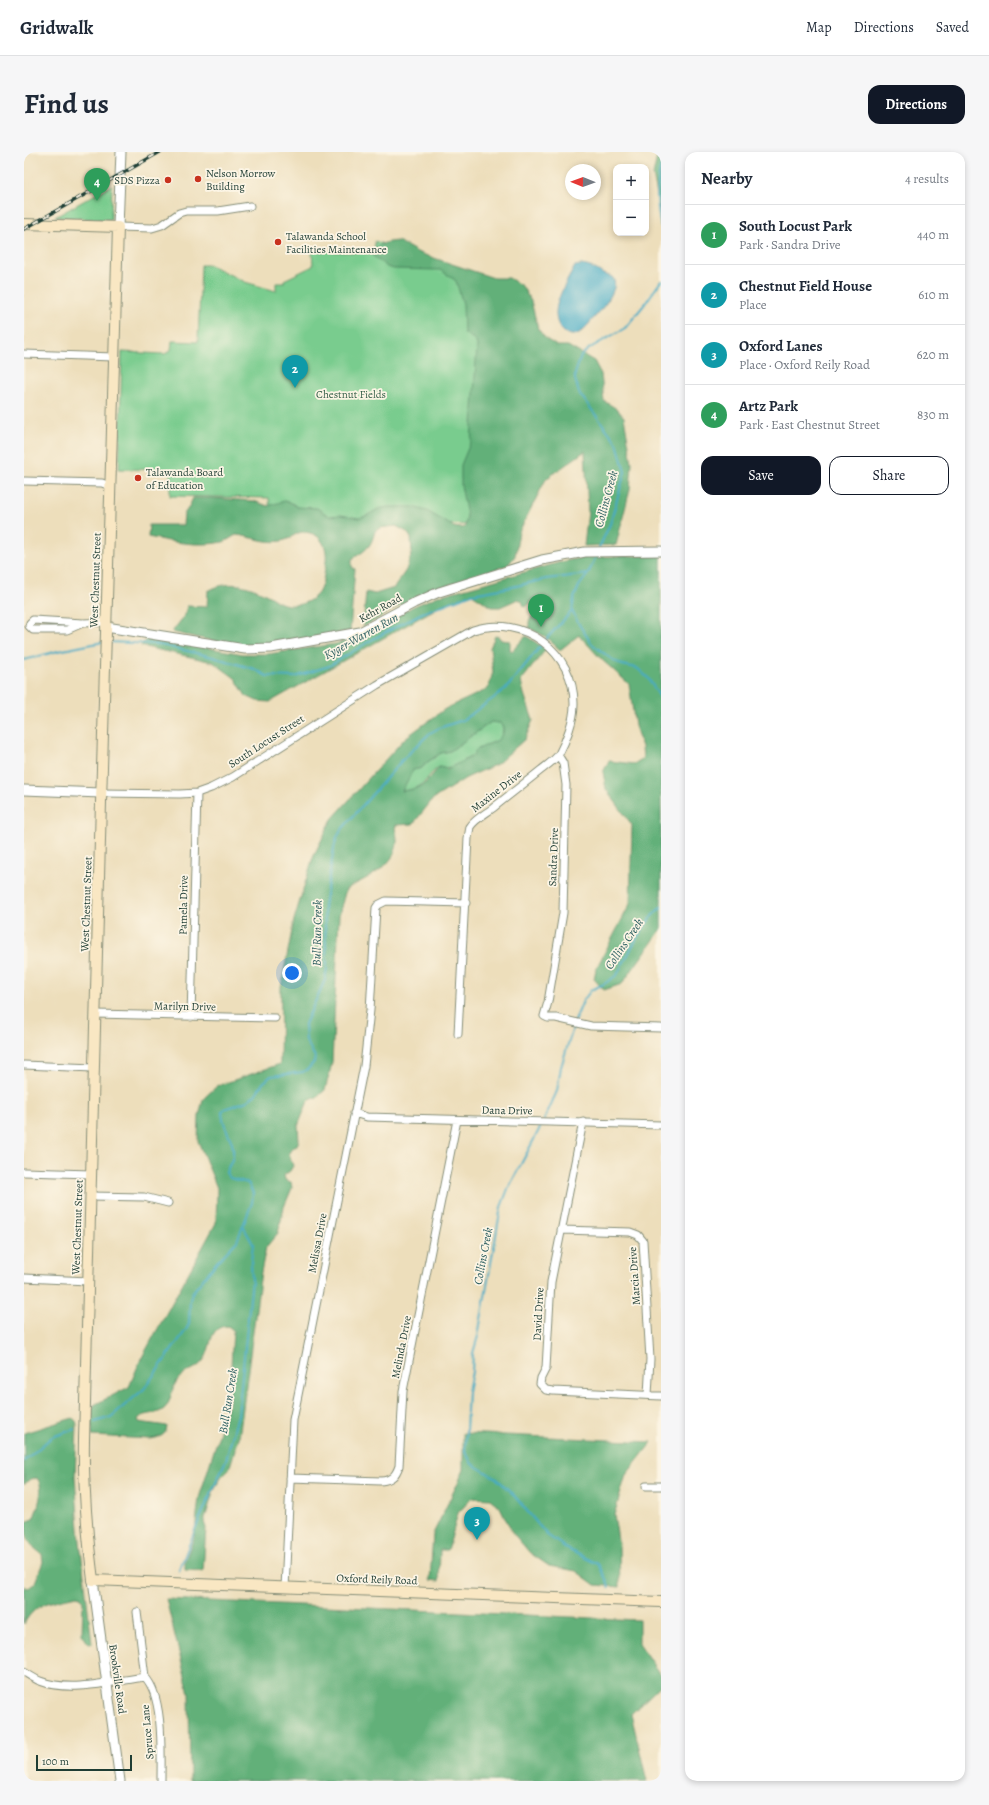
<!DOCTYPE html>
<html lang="en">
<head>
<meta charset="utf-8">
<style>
	:root { --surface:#fff; --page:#f6f6f7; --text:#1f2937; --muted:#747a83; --line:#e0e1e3; --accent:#111827 }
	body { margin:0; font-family:Alegreya,serif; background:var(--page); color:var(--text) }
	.controls { position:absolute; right:12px; top:12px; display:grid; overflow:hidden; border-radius:8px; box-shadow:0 2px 6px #0003 }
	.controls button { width:36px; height:36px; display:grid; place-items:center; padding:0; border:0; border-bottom:1px solid var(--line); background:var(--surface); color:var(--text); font:20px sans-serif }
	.compass { position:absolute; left:541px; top:12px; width:36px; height:36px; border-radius:50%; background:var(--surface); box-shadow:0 2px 6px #0003; rotate:271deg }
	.scale { position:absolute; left:12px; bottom:10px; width:96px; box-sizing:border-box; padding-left:4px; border:2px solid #1f3d34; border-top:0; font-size:11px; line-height:14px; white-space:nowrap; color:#1f3d34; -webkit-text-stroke:3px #fcf5e5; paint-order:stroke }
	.you { position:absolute; left:268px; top:821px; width:14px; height:14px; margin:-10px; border:3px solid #fff; border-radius:50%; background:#1a73e8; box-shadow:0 0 0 6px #1a73e833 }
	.badge { display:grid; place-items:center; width:26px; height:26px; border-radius:50%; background:var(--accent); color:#fff; font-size:13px; font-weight:700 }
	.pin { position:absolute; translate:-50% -33px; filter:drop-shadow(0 1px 2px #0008) }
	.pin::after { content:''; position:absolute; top:21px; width:14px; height:12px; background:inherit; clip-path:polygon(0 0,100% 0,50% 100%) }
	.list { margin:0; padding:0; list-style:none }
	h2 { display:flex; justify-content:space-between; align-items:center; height:52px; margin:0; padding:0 16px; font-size:17px }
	h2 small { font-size:13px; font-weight:400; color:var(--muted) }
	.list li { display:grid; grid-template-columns:26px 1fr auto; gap:12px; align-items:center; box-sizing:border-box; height:60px; padding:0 16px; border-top:1px solid var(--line) }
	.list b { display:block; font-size:15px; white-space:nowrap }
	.list p { margin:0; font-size:13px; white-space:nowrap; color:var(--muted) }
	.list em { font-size:13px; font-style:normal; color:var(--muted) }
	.actions { display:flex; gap:8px; padding:12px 16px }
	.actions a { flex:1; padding:9px 0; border:1px solid var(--accent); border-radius:12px; text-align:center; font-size:14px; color:var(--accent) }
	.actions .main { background:var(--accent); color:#fff }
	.map { position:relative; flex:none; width:637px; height:1629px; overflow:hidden; border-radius:12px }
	header { display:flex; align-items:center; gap:24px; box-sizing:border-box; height:56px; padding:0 20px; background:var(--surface); border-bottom:1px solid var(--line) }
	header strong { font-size:19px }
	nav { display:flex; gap:22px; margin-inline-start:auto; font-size:14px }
	.intro { display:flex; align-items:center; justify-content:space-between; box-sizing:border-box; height:96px; padding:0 24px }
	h1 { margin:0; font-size:28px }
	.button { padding:10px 18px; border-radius:12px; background:var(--accent); color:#fff; font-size:14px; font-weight:700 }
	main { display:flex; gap:24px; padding:0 24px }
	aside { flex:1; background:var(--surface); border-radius:12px; box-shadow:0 2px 6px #0003 }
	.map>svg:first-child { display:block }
	.green { fill:#79cc8e; stroke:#4c8461 }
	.forest { fill:#62b079; stroke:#407656; fill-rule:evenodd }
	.water { fill:#46acc6; stroke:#32747d }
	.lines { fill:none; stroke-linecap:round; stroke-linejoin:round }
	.stream { stroke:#46acc6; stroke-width:2 }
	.minor-casing { stroke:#868e78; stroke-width:9 }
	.tertiary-casing { stroke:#868e78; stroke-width:11 }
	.secondary-casing { stroke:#868e78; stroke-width:12 }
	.minor { stroke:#fff; stroke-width:7 }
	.tertiary { stroke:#fff; stroke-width:9 }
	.secondary { stroke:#f9e7c3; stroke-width:10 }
	.rail-casing { stroke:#1f3d34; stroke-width:3.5 }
	.rail { stroke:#fcf5e5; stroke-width:2; stroke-dasharray:6; stroke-linecap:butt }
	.poi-dot { fill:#c8321e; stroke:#fcf5e5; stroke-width:1.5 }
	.labels { text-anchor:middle; stroke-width:3.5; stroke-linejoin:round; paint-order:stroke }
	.poi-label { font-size:11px; fill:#1f3d34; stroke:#fcf5e5; text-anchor:start }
	.park-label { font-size:11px; fill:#36614a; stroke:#fcf5e5 }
	.street-label { font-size:11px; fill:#1f3d34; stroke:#fcf5e5 }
	.water-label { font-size:12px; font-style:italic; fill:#2b5e60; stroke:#fcf5e5 }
</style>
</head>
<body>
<header>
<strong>Gridwalk</strong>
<nav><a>Map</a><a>Directions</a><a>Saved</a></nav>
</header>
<div class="intro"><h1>Find us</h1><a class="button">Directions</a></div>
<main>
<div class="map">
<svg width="637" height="1629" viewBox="0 0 637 1629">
	<rect width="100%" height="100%" fill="#fcf5e5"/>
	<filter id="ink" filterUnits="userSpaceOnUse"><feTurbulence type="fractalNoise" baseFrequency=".025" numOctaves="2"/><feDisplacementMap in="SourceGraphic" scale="8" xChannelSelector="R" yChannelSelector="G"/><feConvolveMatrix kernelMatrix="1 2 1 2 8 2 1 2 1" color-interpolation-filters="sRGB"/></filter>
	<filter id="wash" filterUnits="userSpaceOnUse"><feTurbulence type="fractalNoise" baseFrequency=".012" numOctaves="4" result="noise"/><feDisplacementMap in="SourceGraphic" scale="16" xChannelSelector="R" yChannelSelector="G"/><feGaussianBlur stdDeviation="0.9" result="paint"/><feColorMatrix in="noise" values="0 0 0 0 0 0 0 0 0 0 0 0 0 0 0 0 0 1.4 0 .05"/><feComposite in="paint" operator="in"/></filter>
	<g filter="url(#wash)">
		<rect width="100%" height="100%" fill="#eddebb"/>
		<path class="green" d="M88,33L87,68L31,65Z
			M351,89L422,115L458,145L452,373L246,369L245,346L146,344V318L95,317L98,200L141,202L147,198L148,189L174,190L177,113H186L221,130L252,139V131H260V128L289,114L288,99L350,101Z
			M467,570L476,571L479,575C479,580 478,586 473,589C470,591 465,591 462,594C448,602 432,619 415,615C398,627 405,636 377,639L389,618L398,616L402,611L417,601L426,599Z"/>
		<path class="forest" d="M634,0H637V62L629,23Z
			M374,89L395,101L470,126H485L498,134L507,149L514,177L522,187L533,194H544L570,209L577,222L580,249L593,257L600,265L608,311L606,337L592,393L560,394L564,360L561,299L522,327L495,380L491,404L484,413L418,435L385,448L339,475L342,440L351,442L370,436L382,418L388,400L387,386L383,380L372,374L356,376L351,379C347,396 342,398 328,407V415L331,417L326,479C296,485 265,492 234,493C206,494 176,486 148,480L161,463L163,454L183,455L184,439C203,428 222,432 241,442C247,444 251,449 257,451C271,457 292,450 297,435C299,431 299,427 300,423C302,411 305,398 297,388C293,383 288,381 281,380C272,379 267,388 257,389C241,392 227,384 212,383C208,385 203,389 199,390C175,395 148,390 124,385L125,373H159L160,362L165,355L169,346H188L230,349L244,354L260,349L268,351L273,355L293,356L305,364L317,363L335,366L342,364L354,357L364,355H389L403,359L430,375L436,376L441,375L443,364L437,333V313L447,289L453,193L451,188L440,181L439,152L432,129L424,123L416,118L370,117L363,115L348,103C354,91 361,90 374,89Z
			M601,404H637V778L598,832L580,838L570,827L572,817L606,752L608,673L582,637L579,620L585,609L610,612L619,606L618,595L611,574L605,532L577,507L555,483L536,498L522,485L505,476V469L514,455L513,450L508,449L502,455L500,454L498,449L494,447L476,455H468L448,442L420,452L246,550L233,549L222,544L211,526L189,510L117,494L124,485L219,502H244L312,492L344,481L388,455L414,444L541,409L564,405Z
			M471,484L475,485L477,488L486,489V498L488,499L502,484L522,497L497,529L500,542L509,568L501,587L473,612L442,626L409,647L389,672L372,673L371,676C382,711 346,724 322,737L315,763L308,911L301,938L293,945L284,949L274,974L275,988L273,994L268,996L265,1001L269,1014L266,1019L260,1023L261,1028L267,1030L268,1036L260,1055L254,1081L242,1095L237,1120L215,1286L205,1317L197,1325L189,1340L180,1370L182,1376L179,1419L161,1418V1409L170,1386L175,1346L205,1251L209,1178L204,1174C183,1174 189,1197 179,1209C171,1220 159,1217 151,1232C146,1241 147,1254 137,1259C129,1263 120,1261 114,1267L115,1270L143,1274C143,1283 135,1286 126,1287L68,1284V1259L70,1253L105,1235L116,1209L192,1071L193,1036L174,989L175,964L179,947L193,934L256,912L257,835L270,768L289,705L308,667L381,586L421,557L464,537L469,520L466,496ZM467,570L476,571L479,575V581L474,588L452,598L449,604L423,617L416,615C409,620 406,628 400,632C394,637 385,638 378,639L389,618L398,616L402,611L417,601L426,599Z
			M49,1266L52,1269L53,1273L51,1325L56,1390L68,1492L64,1491L58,1482L59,1451L57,1445L52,1444C29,1450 12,1449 0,1472V1434L4,1436L10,1433L19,1410L18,1402C6,1394 0,1385 2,1370L9,1367C14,1356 21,1336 13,1326L6,1327L0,1333V1281Z
			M439,1281L628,1290L602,1323L590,1363L595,1394L596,1435L571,1433L552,1419L525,1414L506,1401L488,1380L476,1355L466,1347L448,1346L434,1361L424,1398H416L415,1429L406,1428L409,1382L439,1320Z
			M142,1447L615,1468V1492L637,1524V1533L607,1562L623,1629H166L165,1541Z"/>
		<path class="water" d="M557,113C566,114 572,117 579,122C582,123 586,124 588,125C598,134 577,158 571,165C566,170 560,179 553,182C549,184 543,183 539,179C521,161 542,132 551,114Z"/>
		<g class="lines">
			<path class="stream" d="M637,12C632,36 632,51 637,75
				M575,396L586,372L601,320L593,291L555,241L551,227V222L557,204L566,196L601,176L620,153L637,129
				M573,402L564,422L555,434L550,446L548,459L556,474L568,492L586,506L598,513L613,516L624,526L637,547
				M85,490L133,492L189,505L230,517L243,524L271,525L305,514L349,487L398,461L448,442L488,435L522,427L564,422
				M0,508L34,499L79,490
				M520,968L533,939L537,915L552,866L559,849L567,838L580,832L593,823L614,784L627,765L637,755
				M518,972L484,1037L477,1055L454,1184L449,1201L448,1220L444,1239L441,1299L448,1312L472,1326L488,1341L523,1383L545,1398L574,1412L583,1429L585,1436
				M71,1270L87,1265L120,1237L162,1178L165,1172L166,1148L168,1141L193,1110L213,1089L228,1051L229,1041L224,1031L206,1026L202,1021C203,1015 209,1010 209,1003C211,988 198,975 198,960L200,957L223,949L231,943L239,931L247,924L279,920L284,917L290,910L291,905L282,889L281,872L301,828L303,816L300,754L310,696L313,685L319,676L380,606L406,581L415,576L439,568L481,538L523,486L548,459
				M0,1309L28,1285L51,1277
				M155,1419L172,1375L202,1308L214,1263L228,1128L227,1110L229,1092L219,1074"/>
		</g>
	</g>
	<g filter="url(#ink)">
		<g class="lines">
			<g class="minor-casing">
				<path id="minor" d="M94,75L128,76L138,73L155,61L162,59H194L226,54
					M0,202L90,205
					M0,329L78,331L86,334
					M59,471L43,478H9L5,474L6,471L9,468L59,471L82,470
					M534,603L539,611L542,633L539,761L524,850L520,864L524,866H532L567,874L637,876
					M77,641L156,642L173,641L187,636L209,625L353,533L449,478C499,462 551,500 550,553C550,568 542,589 535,602C531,608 522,614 517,618C501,631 485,643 469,656C461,662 451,667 446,675L444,686L434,882
					M71,862L251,866
					M167,865L173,641
					M0,913L69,916
					M330,961L343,965L637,973
					M559,970L527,1130L522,1216L517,1226L516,1232L522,1238L529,1239L637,1244
					M0,1020L67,1022
					M66,1044L120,1045L144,1051
					M537,1078L606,1080L614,1083L619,1089L626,1207L624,1243
					M0,1126L64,1129
					M266,1326L357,1329C368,1328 372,1323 375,1314L379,1239L433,968
					M622,1334H637
					M261,1436L269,1268L340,914L346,858L352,756L354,753L362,749L442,751
					M113,1460L121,1525C140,1545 137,1602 137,1629
					M0,1520C5,1523 11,1527 16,1529C46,1541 90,1529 121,1525"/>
			</g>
			<g class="tertiary-casing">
				<path id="tertiary" d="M94,75L97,0
					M82,475L221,497L247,496L336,480L390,451L415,440L518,408L561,400L637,399
					M0,638L77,641
					M69,1428L96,1629"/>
			</g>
			<g class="secondary-casing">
				<path id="secondary" d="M0,72L94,75L77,650L60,1288C59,1335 63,1381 69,1428L637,1450"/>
			</g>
			<use href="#minor" class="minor"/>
			<use href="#tertiary" class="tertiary"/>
			<use href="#secondary" class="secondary"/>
			<g class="rail-casing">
				<path id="rail" d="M0,77L136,0"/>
			</g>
			<use href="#rail" class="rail"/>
		</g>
	</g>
	<g class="poi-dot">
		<circle cx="174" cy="27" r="4"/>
		<circle cx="144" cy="28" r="4"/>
		<circle cx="254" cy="90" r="4"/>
		<circle cx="114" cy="326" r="4"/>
	</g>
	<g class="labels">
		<g class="poi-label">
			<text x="182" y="25">Nelson Morrow<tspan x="182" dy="13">Building</tspan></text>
			<text x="136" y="32" text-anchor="end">SDS Pizza</text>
			<text x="262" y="88">Talawanda School<tspan x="262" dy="13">Facilities Maintenance</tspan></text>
			<text x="122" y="324">Talawanda Board<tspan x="122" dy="13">of Education</tspan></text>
		</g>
		<g class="park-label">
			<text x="327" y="246">Chestnut Fields</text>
		</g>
		<g class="street-label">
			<text transform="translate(71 428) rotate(-88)" y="4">West Chestnut Street</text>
			<text transform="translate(356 456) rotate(-29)" y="4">Kehr Road</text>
			<text transform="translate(242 589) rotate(-33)" y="4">South Locust Street</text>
			<text transform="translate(472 639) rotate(-38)" y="4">Maxine Drive</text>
			<text transform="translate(529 705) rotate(-88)" y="4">Sandra Drive</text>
			<text transform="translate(62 752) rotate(-88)" y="4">West Chestnut Street</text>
			<text transform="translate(159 753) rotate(-89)" y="4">Pamela Drive</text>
			<text transform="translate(161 854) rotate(1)" y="4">Marilyn Drive</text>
			<text transform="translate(483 958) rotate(1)" y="4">Dana Drive</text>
			<text transform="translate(53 1075) rotate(-88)" y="4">West Chestnut Street</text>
			<text transform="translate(293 1091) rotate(-79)" y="4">Melissa Drive</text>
			<text transform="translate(610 1124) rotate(-94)" y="4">Marcia Drive</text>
			<text transform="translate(514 1162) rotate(-87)" y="4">David Drive</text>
			<text transform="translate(377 1195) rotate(-79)" y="4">Melinda Drive</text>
			<text transform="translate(353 1427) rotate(2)" y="4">Oxford Reily Road</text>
			<text transform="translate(94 1527) rotate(82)" y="4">Brookville Road</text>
			<text transform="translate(123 1580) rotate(-95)" y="4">Spruce Lane</text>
		</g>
		<g class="water-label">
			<text transform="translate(582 347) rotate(-75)" y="4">Collins Creek</text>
			<text transform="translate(337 484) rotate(-29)" y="4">Kyger-Warren Run</text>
			<text transform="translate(293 781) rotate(-89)" y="4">Bull Run Creek</text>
			<text transform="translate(600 792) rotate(-56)" y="4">Collins Creek</text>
			<text transform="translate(459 1104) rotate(-79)" y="4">Collins Creek</text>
			<text transform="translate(204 1249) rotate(-81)" y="4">Bull Run Creek</text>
		</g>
	</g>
</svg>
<div class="controls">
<button>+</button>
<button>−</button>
</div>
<svg class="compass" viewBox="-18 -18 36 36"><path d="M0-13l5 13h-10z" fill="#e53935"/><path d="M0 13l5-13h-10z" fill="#747a83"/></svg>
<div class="scale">100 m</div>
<div class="you"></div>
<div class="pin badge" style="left:517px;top:475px;background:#2e9e5b">1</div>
<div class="pin badge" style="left:271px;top:236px;background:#0f9aa8">2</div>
<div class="pin badge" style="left:453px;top:1388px;background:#0f9aa8">3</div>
<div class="pin badge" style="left:73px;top:49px;background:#2e9e5b">4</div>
</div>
<aside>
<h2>Nearby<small>4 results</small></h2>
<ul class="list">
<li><span class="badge" style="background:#2e9e5b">1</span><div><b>South Locust Park</b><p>Park · Sandra Drive</p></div><em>440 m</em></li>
<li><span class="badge" style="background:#0f9aa8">2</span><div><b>Chestnut Field House</b><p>Place</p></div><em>610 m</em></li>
<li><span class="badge" style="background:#0f9aa8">3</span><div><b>Oxford Lanes</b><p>Place · Oxford Reily Road</p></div><em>620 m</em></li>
<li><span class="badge" style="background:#2e9e5b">4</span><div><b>Artz Park</b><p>Park · East Chestnut Street</p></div><em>830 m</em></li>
</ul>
<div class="actions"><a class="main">Save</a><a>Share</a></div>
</aside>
</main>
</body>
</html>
